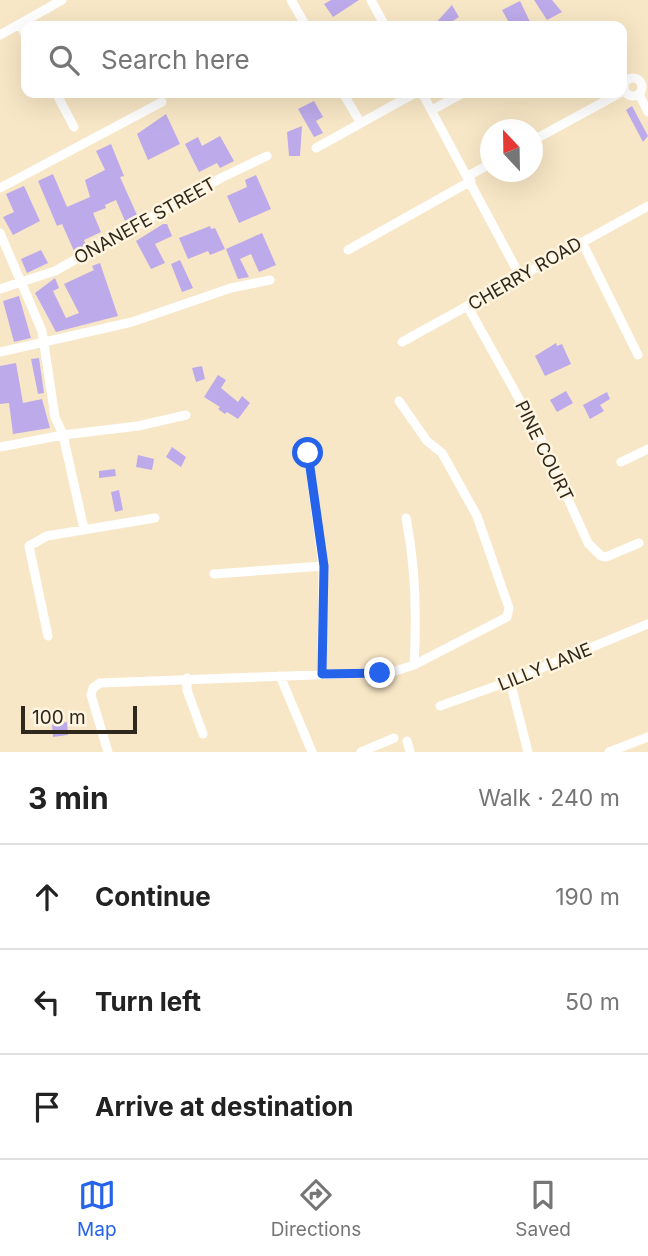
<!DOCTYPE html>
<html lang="en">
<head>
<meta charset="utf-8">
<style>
	:root { --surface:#fff; --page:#f6f6f6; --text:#222; --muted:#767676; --line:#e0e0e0; --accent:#2563eb }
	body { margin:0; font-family:Inter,sans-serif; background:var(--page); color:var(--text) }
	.compass { position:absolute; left:480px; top:119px; width:63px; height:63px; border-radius:50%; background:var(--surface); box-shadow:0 7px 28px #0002; rotate:338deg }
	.scale { position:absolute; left:21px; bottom:18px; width:116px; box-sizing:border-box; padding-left:7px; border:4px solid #2f281c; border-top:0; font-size:19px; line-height:24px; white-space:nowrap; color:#2f281c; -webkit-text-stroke:5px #fff5e1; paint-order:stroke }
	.stop { position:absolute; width:21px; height:21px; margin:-16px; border:5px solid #2563eb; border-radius:50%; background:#fff }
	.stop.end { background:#2563eb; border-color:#fff; box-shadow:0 2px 7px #0008 }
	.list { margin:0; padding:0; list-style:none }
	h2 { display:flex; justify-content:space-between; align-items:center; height:91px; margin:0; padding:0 28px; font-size:30px }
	h2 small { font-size:23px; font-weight:400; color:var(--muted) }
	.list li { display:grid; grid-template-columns:46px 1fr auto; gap:21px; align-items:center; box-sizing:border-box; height:105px; padding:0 28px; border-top:2px solid var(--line) }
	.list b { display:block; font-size:26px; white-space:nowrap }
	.list em { font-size:23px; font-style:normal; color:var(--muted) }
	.icon { flex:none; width:38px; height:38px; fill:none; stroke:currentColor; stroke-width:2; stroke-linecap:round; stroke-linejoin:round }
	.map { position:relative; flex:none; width:648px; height:752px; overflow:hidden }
	.search { position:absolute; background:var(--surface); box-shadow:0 7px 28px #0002; left:21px; right:21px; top:21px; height:77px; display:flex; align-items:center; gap:18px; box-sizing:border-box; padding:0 24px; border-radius:14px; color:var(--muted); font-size:26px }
	.sheet { height:406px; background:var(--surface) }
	nav { display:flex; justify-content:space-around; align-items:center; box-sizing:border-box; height:98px; border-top:2px solid var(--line); background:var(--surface); font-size:19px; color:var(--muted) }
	nav a { display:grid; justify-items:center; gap:4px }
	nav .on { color:var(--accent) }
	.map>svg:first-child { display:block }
	.building { fill:#bdaaea }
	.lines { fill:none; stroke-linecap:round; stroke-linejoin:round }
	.minor { stroke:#fff; stroke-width:9 }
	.route { stroke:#2563eb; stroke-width:9 }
	.labels { text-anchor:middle; stroke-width:5; stroke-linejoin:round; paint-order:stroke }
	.street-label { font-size:18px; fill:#2f281c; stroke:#fff5e1 }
</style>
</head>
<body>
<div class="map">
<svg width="648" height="752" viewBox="0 0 648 752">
	<rect width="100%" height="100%" fill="#f8e7c6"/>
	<path class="building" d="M331,0H359L333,17L324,4Z
		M534,0H552L562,12L547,20Z
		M520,1L532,26H511L502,10Z
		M452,5L459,17L445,26H433Z
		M314,101L323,117L316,121L323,133L314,137L298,109Z
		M632,106L648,136L643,142L626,110Z
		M166,114L180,144L148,160L137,134Z
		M302,126L300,156H289L287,132Z
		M220,136L234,161L220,168L217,163L199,172L185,144L198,137L202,146Z
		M111,144L124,176L120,177L137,215L125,221L116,200L105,205L106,208L93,213L101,232L84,240L86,245L74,251L62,224L57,226L38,181L53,174L67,207L90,197L85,180L105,170L96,151Z
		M256,175L271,209L239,223L227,196L247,187L245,180Z
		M24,186L40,221L13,235L3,217L14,212L6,194Z
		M163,224H167L172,236L155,244L165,263L151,269L136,241Z
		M210,226L211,229L215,228L225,249L210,255L208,251L188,259L179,238Z
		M262,233L276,265L259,272L251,254L240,259L249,277L238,279L226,249Z
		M41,250L48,263L27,273L21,259Z
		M180,260L193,288L182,292L171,264Z
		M100,263L118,316L56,332L35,293L55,278L59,288L53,291L66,318L79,313L64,284L94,270L92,266Z
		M19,296L31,338L14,342L3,301Z
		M556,343L557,346L562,344L571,364L545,376L535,356Z
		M39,358L44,393L38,394L31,359Z
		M16,363L23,403L42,399L50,428L13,434L9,403L0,404V366Z
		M202,366L205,379L196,382L192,368Z
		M218,375L226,380L221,388L238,402L242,396L250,403L238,419L227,412L225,414L218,409L220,407L204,397Z
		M566,391L573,403L557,412L550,400Z
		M607,392L610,399L600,405L604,411L590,419L583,405Z
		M172,447L186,457L181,467L166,457Z
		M138,455L154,459L152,470L136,467Z
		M115,469L116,476L99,478V471Z
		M119,490L123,510L115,512L111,492Z
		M67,722L68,735L53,737L52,724Z"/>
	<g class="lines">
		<path class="minor" d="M291,0L306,26
			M371,0L385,26
			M20,24L26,36
			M0,35L62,0
			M624 87a9 9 0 1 1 18 0a9 9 0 1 1-18 0Z
			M56,93L74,127
			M343,93L360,122
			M422,93L520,276
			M639,94L648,112
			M432,110L463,93
			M532,141L620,93
			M316,148L415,93
			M468,176L490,164
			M0,188L162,102
			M0,233L42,331L55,417L63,435L138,426L186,415
			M582,242L638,355
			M348,250L471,181
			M0,289L55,271L221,178L267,156
			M468,307L538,433L588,543L601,556L606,557L639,543
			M402,342L648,206
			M0,352L132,322L231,288L270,280
			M0,447L63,435L84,529
			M308,453L323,566L322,674
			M621,462L648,449
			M406,518C416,568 417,614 414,665
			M214,574L323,566
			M48,636L29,546L47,536L155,518
			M280,676L312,752
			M187,678V690L203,734
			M510,681L528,752
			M440,706L510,681L648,624
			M407,741L410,752
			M108,752L91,695L93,688L100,683L392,672L414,665L507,617L509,608L477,516L442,453L427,441L399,401
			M361,752L394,738
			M609,752L648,737"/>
	</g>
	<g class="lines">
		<path class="route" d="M308,453L324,566L322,674L380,673"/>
	</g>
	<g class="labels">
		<g class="street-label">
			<text transform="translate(145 221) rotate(-29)" y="6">ONANEFE STREET</text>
			<text transform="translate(525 274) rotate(-30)" y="6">CHERRY ROAD</text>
			<text transform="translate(544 451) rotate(64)" y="6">PINE COURT</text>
			<text transform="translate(545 667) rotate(-22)" y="6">LILLY LANE</text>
		</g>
	</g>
</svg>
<svg class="compass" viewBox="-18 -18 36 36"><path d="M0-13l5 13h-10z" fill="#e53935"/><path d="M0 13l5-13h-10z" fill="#767676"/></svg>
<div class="scale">100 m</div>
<div class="stop" style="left:308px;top:453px"></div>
<div class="stop end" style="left:380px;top:673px"></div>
<div class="search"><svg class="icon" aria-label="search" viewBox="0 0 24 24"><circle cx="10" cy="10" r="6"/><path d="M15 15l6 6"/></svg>Search here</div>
</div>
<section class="sheet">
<h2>3 min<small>Walk · 240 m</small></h2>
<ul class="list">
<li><svg class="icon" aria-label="ahead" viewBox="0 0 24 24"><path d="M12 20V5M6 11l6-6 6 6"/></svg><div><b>Continue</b></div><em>190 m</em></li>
<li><svg class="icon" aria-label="left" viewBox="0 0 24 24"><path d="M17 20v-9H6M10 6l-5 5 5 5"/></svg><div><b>Turn left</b></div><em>50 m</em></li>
<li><svg class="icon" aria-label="arrive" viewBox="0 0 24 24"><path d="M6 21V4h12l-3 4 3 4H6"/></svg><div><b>Arrive at destination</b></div></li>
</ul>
</section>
<nav>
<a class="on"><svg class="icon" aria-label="map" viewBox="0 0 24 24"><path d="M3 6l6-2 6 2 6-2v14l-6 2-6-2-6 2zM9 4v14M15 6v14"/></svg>Map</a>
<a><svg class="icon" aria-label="directions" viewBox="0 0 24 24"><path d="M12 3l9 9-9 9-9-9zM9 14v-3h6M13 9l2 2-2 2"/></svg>Directions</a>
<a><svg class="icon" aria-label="saved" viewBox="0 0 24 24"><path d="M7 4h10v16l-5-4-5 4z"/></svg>Saved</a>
</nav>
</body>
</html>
